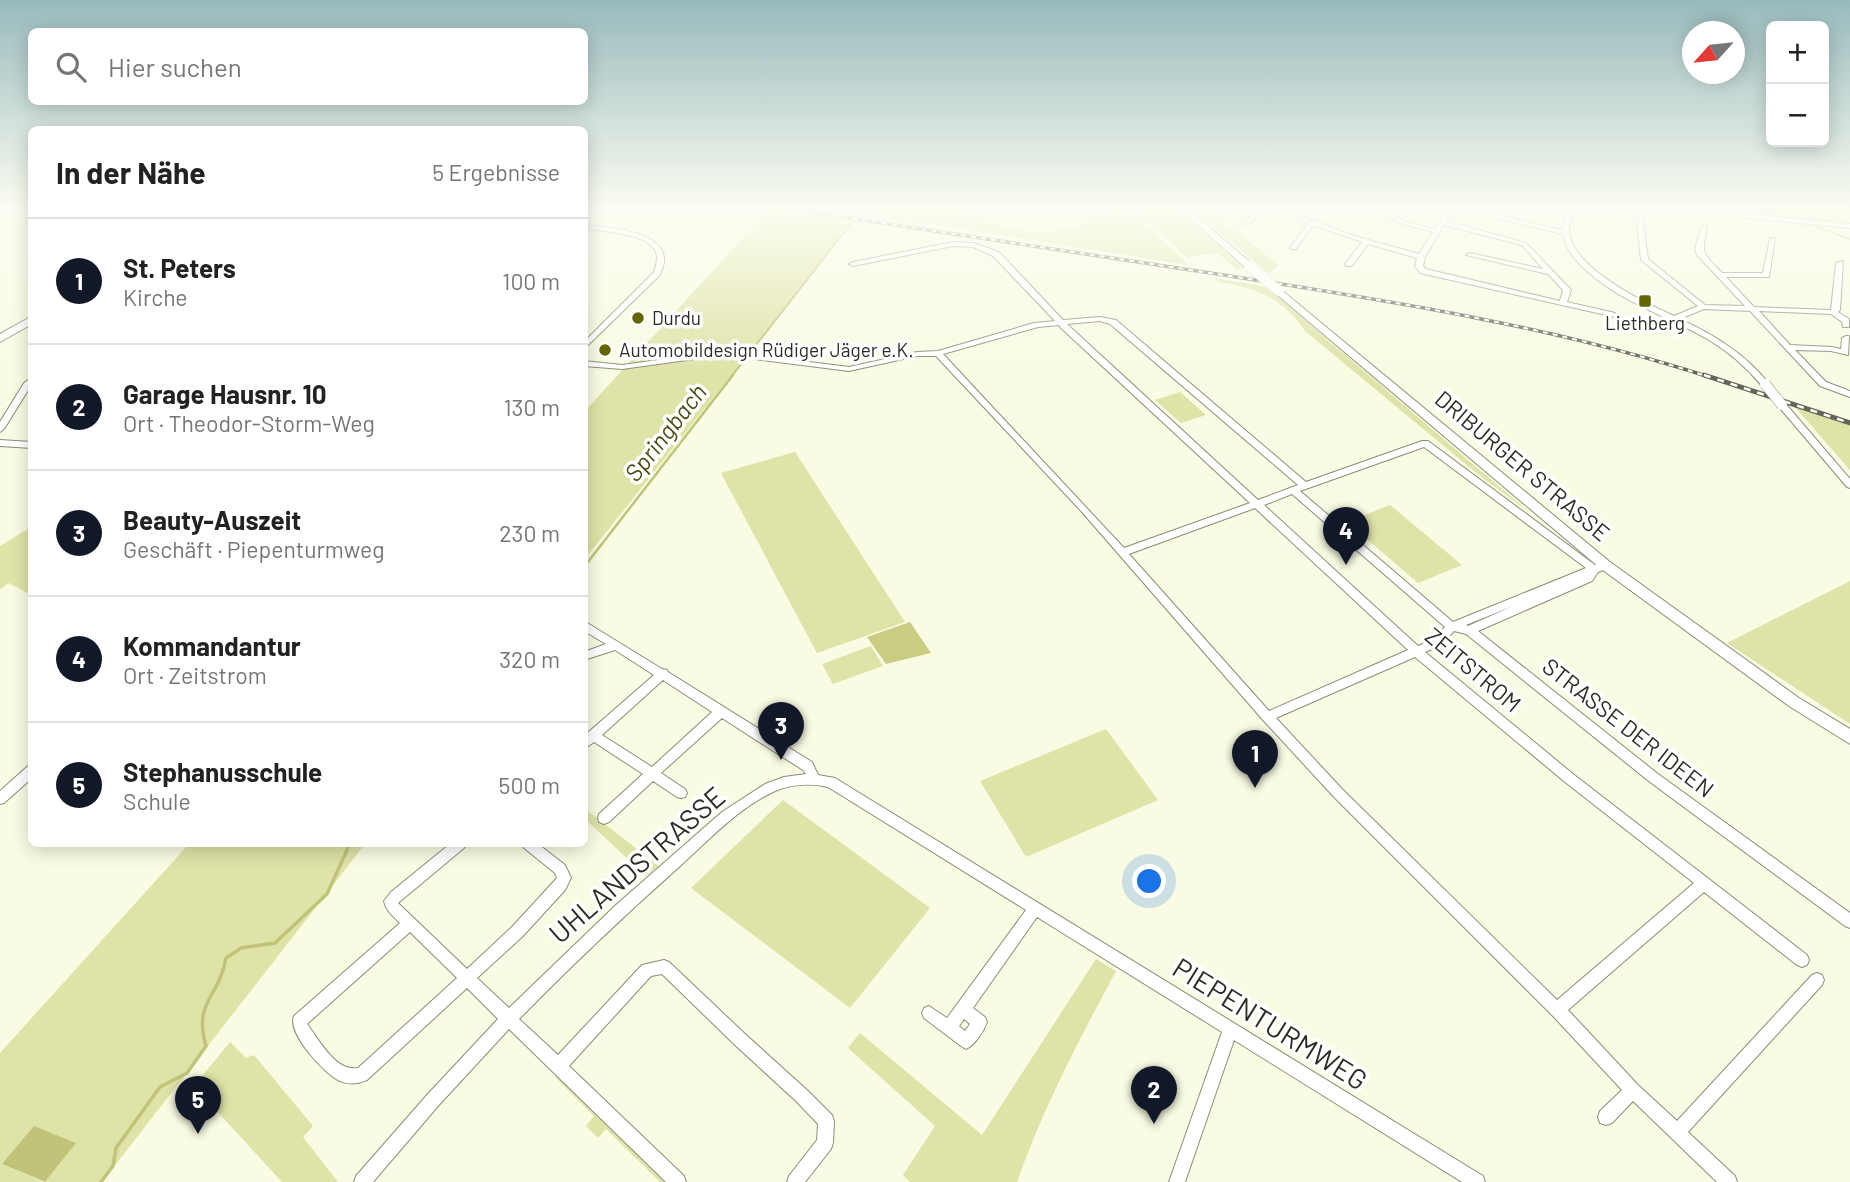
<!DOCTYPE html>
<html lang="de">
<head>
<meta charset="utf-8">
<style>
	:root { --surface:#fff; --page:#f2f2f2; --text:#222; --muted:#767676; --line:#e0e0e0; --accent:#111827 }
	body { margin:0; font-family:Barlow,sans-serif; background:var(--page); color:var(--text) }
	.controls { position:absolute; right:21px; top:21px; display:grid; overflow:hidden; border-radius:10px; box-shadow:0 4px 18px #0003 }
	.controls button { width:63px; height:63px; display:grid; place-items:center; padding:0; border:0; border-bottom:2px solid var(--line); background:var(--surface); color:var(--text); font:35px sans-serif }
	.compass { position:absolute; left:1682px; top:21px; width:63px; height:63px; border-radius:50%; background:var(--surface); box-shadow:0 4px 18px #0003; rotate:243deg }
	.you { position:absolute; left:1150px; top:882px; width:24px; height:24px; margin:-18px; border:5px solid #fff; border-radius:50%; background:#1a73e8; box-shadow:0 0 0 10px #1a73e833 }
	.badge { display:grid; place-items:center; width:46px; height:46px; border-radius:50%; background:var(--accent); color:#fff; font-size:23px; font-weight:700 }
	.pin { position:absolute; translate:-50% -58px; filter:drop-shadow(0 2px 4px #0008) }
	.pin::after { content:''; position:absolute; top:37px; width:24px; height:21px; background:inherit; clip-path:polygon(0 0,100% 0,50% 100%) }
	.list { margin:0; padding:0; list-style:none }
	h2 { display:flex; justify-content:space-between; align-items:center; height:91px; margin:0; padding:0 28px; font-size:30px }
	h2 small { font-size:23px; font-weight:400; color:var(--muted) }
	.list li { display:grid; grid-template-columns:46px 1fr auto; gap:21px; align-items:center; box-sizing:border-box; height:126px; padding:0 28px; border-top:2px solid var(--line) }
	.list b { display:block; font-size:26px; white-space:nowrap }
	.list p { margin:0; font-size:23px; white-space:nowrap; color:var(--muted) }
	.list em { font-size:23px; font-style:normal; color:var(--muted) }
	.icon { flex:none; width:38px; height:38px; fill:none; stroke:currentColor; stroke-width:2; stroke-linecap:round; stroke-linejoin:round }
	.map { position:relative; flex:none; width:1850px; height:1182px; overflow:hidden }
	.search { position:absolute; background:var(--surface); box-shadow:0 4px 18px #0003; left:28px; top:28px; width:560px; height:77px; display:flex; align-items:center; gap:18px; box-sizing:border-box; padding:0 24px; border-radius:10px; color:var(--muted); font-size:26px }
	.panel { position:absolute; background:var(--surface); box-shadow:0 4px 18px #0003; left:28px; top:126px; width:560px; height:721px; border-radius:10px }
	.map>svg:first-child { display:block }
	.green { fill:#dfe3a8 }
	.forest { fill:#c9cd82 }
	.water { fill:#c0c479 }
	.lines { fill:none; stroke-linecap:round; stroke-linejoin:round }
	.stream-far2 { stroke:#c0c479; stroke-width:2 }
	.stream-far1 { stroke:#c0c479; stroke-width:2.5 }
	.stream { stroke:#c0c479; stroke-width:3.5 }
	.minor-casing { stroke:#8b8d77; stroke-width:2 }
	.major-casing { stroke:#8b8d77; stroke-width:2 }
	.minor { fill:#fff; fill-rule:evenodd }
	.major { fill:#fff; fill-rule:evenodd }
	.rail-far1-casing { stroke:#636558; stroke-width:3.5 }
	.rail-casing { stroke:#636558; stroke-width:5 }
	.rail-far1 { stroke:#fff; stroke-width:2; stroke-dasharray:5; stroke-linecap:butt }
	.rail { stroke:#fff; stroke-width:2.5; stroke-dasharray:7; stroke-linecap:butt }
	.minor-bridge-casing { stroke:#8b8d77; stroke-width:11; stroke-linecap:butt }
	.major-bridge-casing { stroke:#8b8d77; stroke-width:10; stroke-linecap:butt }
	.minor-bridge { stroke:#fff; stroke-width:10 }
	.major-bridge { stroke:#fff; stroke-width:10 }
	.poi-dot { fill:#646601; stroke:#fff; stroke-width:2.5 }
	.labels { text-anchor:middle; stroke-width:7; stroke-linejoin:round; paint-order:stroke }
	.far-poi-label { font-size:19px; fill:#2c2d24; stroke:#fff; text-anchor:start }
	.street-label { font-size:23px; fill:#2c2d24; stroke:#fff }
	.water-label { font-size:24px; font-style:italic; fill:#4c4e16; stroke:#fff }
	.near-street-label { font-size:28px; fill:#2c2d24; stroke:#fff }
</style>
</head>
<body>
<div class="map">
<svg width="1850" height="1182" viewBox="0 0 1850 1182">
	<rect width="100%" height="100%" fill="#f9fbe3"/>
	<path class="green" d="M770,208L848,220L844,223L851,225L584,560L585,411Z
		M854,208H955L988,222L1024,231L1053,232L1086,224L1112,208H1122L1125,216L1140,219L1188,265L862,213Z
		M1135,208H1174L1243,268L1237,269L1218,253L1187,257Z
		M1190,208H1208L1278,265L1269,274Z
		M1709,208H1850V223Z
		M1215,278L1266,287L1530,513L1474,471L1305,331C1283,298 1257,288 1219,282Z
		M1180,392L1206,415L1181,423L1155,400Z
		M1794,406L1850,425V470Z
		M795,452L905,622L817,653L721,473Z
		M1390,505L1462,565L1418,583L1347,522Z
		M31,527V595L9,583L0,589V546Z
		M1850,581V724L1727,643Z
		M871,646L883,666L833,684L822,664Z
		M1106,729L1158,800L1026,857L980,781Z
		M783,800L930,908L850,1008L691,888Z
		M584,808L659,866L646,876L585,819Z
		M189,844H365L102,1182H45L76,1143L2,1164L43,1182H0V1053Z
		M1096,959L1116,971C1079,1040 1043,1108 1017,1182H910L903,1175L935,1126L848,1048L860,1033L982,1135Z
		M230,1042L246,1058L254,1055L313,1126L303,1137L338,1182H282L194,1086Z
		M562,1070L676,1182H660L606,1129L598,1138L586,1126L594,1116L555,1077Z"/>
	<path class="forest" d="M910,622L931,653L886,664L867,637Z"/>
	<path class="water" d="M34,1126L76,1143L45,1182L2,1164Z"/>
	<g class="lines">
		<path class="stream-far2" d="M1725,208L1806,216L1814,226L1850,239
			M731,377L852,222"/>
		<path class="stream-far1" d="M584,567L733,375
			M346,852L350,844"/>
		<path class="stream" d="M101,1182L113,1166L116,1148L160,1087L187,1073L206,1046C193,1001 219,998 226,958L241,948L275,943L327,894L347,850"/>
		<g class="minor-casing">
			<path id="minor" d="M1257,208H1264L1249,224H1245V222Z
				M1272,208H1281L1354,236L1419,254L1433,232L1402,224L1368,208H1377L1406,222L1435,229L1448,208H1466L1562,230L1567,208H1573C1572,214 1569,223 1569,229C1569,267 1644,302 1674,316L1698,306L1641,260L1637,222L1643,211L1648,212L1643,222L1648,259L1705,305L1745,306L1697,255L1695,248L1702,226L1707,227C1701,255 1703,253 1722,273H1763L1770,239L1775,238L1769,277H1726L1754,307L1831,310L1836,263L1843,261L1840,310L1838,312L1849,319V327H1843L1842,322L1831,314L1759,311L1790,345L1832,347L1841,349L1842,338L1846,336H1849L1848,355L1831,351L1795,350L1826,382L1850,391V397L1820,386L1750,311L1704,309L1680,319C1714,335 1746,354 1769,384L1765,387L1762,386C1747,368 1729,352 1709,340C1663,313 1605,298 1571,254C1567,248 1565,241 1563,234L1454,209L1446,221L1526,243L1571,290L1567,302L1615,313V317L1420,273L1415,266L1417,258L1368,244L1352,266H1346L1345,264L1362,242L1313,225L1296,249H1292L1290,248L1308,223ZM1444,225L1522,245L1543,269L1470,253L1466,255L1548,274L1563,290L1560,301L1426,269L1423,266L1425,257Z
				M1664,208H1688L1850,224V228L1667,210Z
				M584,225C605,227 662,230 664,258C665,263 662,270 660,275L584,349V342L654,272C656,265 659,257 655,250C645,233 602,231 584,229Z
				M953,242L974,243L999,252L1063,320L1100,317L1116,320L1306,482L1422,441H1428L1595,565L1605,561L1609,562L1610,565L1609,568L1598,572L1592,581L1478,631L1658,774L1850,913V928L1845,926L1650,782L1466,634L1454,631L1440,646L1425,652L1573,774L1807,955L1809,960L1807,965L1802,967L1797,965L1704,892L1568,1010L1638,1085L1677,1121L1812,975L1817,973L1822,975L1824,980L1822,985L1688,1132L1735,1176L1737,1182H1717L1633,1101L1612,1123L1606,1125L1600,1123L1598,1117L1600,1111L1622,1090L1552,1015L1335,798L1263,720L1082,512L936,356H917L849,371L723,355L622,369L584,366V361L622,365L723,351L849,367L917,352L938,351L1034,323L1055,321L993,256L973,247L953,246L853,266L849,264L853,262ZM1100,321L1110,324L1298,485L1258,500L1067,324ZM1059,325L1060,327L1250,503L1124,548L943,354L1038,327ZM1424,447L1586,568L1453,622L1300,491ZM1292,494L1445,627L1432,640L1418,646L1264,505ZM1255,508L1408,650L1269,711L1129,554ZM1513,606L1468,626L1466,625ZM1415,657L1565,782L1694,883L1557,1000L1343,790L1276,718Z
				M28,380L31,381L32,384L4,429L0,432V422L24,383Z
				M1782,402L1785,403L1850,479V488L1847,487L1779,407V403Z
				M0,440L32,442V448L0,446Z
				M584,621L662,669L667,670L668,672L812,762L818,775L835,778L1483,1176L1485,1182H1462L1234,1040L1185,1182H1169L1222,1032L1037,917L973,1008L985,1017L987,1022C984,1031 975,1045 966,1049L961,1046L924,1018L922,1013L924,1008L929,1006L947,1018L1026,910L828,787C811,783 792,784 775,791C738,808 709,840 679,867C624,916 571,966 519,1019L558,1055L642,965L664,960L669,962L745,1034L808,1091L832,1115L834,1121L833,1143L831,1149L805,1182H787L789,1176L817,1140L818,1124L797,1102L734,1044L662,974L651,976L569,1066L684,1176L686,1182H666L509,1029L438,1106L373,1182H354L356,1176L427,1095L498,1019L467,988L367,1080C358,1084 350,1085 340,1081C324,1074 287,1033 294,1016L400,923C393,916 386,911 384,901L391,892L450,844H465L464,848L398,903L467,969L512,927L557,878L555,873L524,848L523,844H538L565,865L571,878L565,890L522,937L477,978L509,1008L616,905L722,812L765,784L784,777L806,774L803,770L722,718L661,773L685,789L687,793L685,797L681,798L677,797L653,781L609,822L604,824L599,822L598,818L599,814L643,774L594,742L584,749V736L654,675L615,650L584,660V652L606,644L584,631ZM663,680L712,712L652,767L602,735ZM410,932L457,978L358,1068C335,1072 319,1039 307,1024ZM964,1019L970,1024L965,1031L959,1026Z
				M32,765V778L4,803L0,804V791L28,766Z"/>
		</g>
		<g class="major-casing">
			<path id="major" d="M1178,208H1187L1252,264V268H1246Z
				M1279,288L1610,562L1799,698L1850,729V744L1789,706L1600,568L1275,293V289Z
				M32,316V324L0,342V334Z"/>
		</g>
		<use href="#minor" class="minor"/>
		<use href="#major" class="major"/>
		<g class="rail-far1-casing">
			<path id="rail-far1" d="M783,208C928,230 1073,252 1217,274C1383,300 1549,325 1709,377"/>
		</g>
		<g class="rail-casing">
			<path id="rail" d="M1704,375L1850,423"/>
		</g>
		<use href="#rail-far1" class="rail-far1"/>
		<use href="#rail" class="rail"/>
		<g class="minor-bridge-casing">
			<path id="minor-bridge" d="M1765,384L1782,405"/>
		</g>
		<g class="major-bridge-casing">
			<path id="major-bridge" d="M1249,266L1279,291"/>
		</g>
		<use href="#minor-bridge" class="minor-bridge"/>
		<use href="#major-bridge" class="major-bridge"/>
	</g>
	<linearGradient id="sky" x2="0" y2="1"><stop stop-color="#98babc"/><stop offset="0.56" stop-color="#fcfdf2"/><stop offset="1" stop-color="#fcfdf2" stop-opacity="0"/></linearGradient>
	<rect width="1850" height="374" fill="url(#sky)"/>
	<g class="poi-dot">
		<rect x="1638" y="294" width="14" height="14" rx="3.5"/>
		<circle cx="638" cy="318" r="7"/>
		<circle cx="605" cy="350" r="7"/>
	</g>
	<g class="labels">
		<g class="far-poi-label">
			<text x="652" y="325">Durdu</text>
			<text x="1645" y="330" text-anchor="middle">Liethberg</text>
			<text x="619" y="357">Automobildesign Rüdiger Jäger e.K.</text>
		</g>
		<g class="street-label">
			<text transform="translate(1522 466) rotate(40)" y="8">DRIBURGER STRASSE</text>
			<text transform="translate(1473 670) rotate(40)" y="8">ZEITSTROM</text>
			<text transform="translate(1628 728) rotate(38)" y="8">STRASSE DER IDEEN</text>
		</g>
		<g class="water-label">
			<text transform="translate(666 433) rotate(-52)" y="8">Springbach</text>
		</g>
		<g class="near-street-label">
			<text transform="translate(637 865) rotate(-41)" y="10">UHLANDSTRASSE</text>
			<text transform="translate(1270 1024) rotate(32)" y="10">PIEPENTURMWEG</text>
		</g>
	</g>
</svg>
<div class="controls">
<button>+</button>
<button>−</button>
</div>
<svg class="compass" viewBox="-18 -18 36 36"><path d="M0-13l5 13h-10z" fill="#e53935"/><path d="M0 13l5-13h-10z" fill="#767676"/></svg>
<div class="you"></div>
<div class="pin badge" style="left:1255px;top:788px">1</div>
<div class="pin badge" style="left:1154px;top:1124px">2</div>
<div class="pin badge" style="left:781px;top:760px">3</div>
<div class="pin badge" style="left:1346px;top:565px">4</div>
<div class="pin badge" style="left:198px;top:1134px">5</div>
<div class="search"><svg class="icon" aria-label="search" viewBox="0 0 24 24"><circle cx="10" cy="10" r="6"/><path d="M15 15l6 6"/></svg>Hier suchen</div>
<section class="panel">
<h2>In der Nähe<small>5 Ergebnisse</small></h2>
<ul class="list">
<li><span class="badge">1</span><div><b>St. Peters</b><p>Kirche</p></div><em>100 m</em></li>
<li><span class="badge">2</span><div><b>Garage Hausnr. 10</b><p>Ort · Theodor-Storm-Weg</p></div><em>130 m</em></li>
<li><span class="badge">3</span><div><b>Beauty-Auszeit</b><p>Geschäft · Piepenturmweg</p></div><em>230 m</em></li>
<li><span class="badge">4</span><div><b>Kommandantur</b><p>Ort · Zeitstrom</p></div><em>320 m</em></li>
<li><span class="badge">5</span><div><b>Stephanusschule</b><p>Schule</p></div><em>500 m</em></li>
</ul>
</section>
</div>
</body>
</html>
